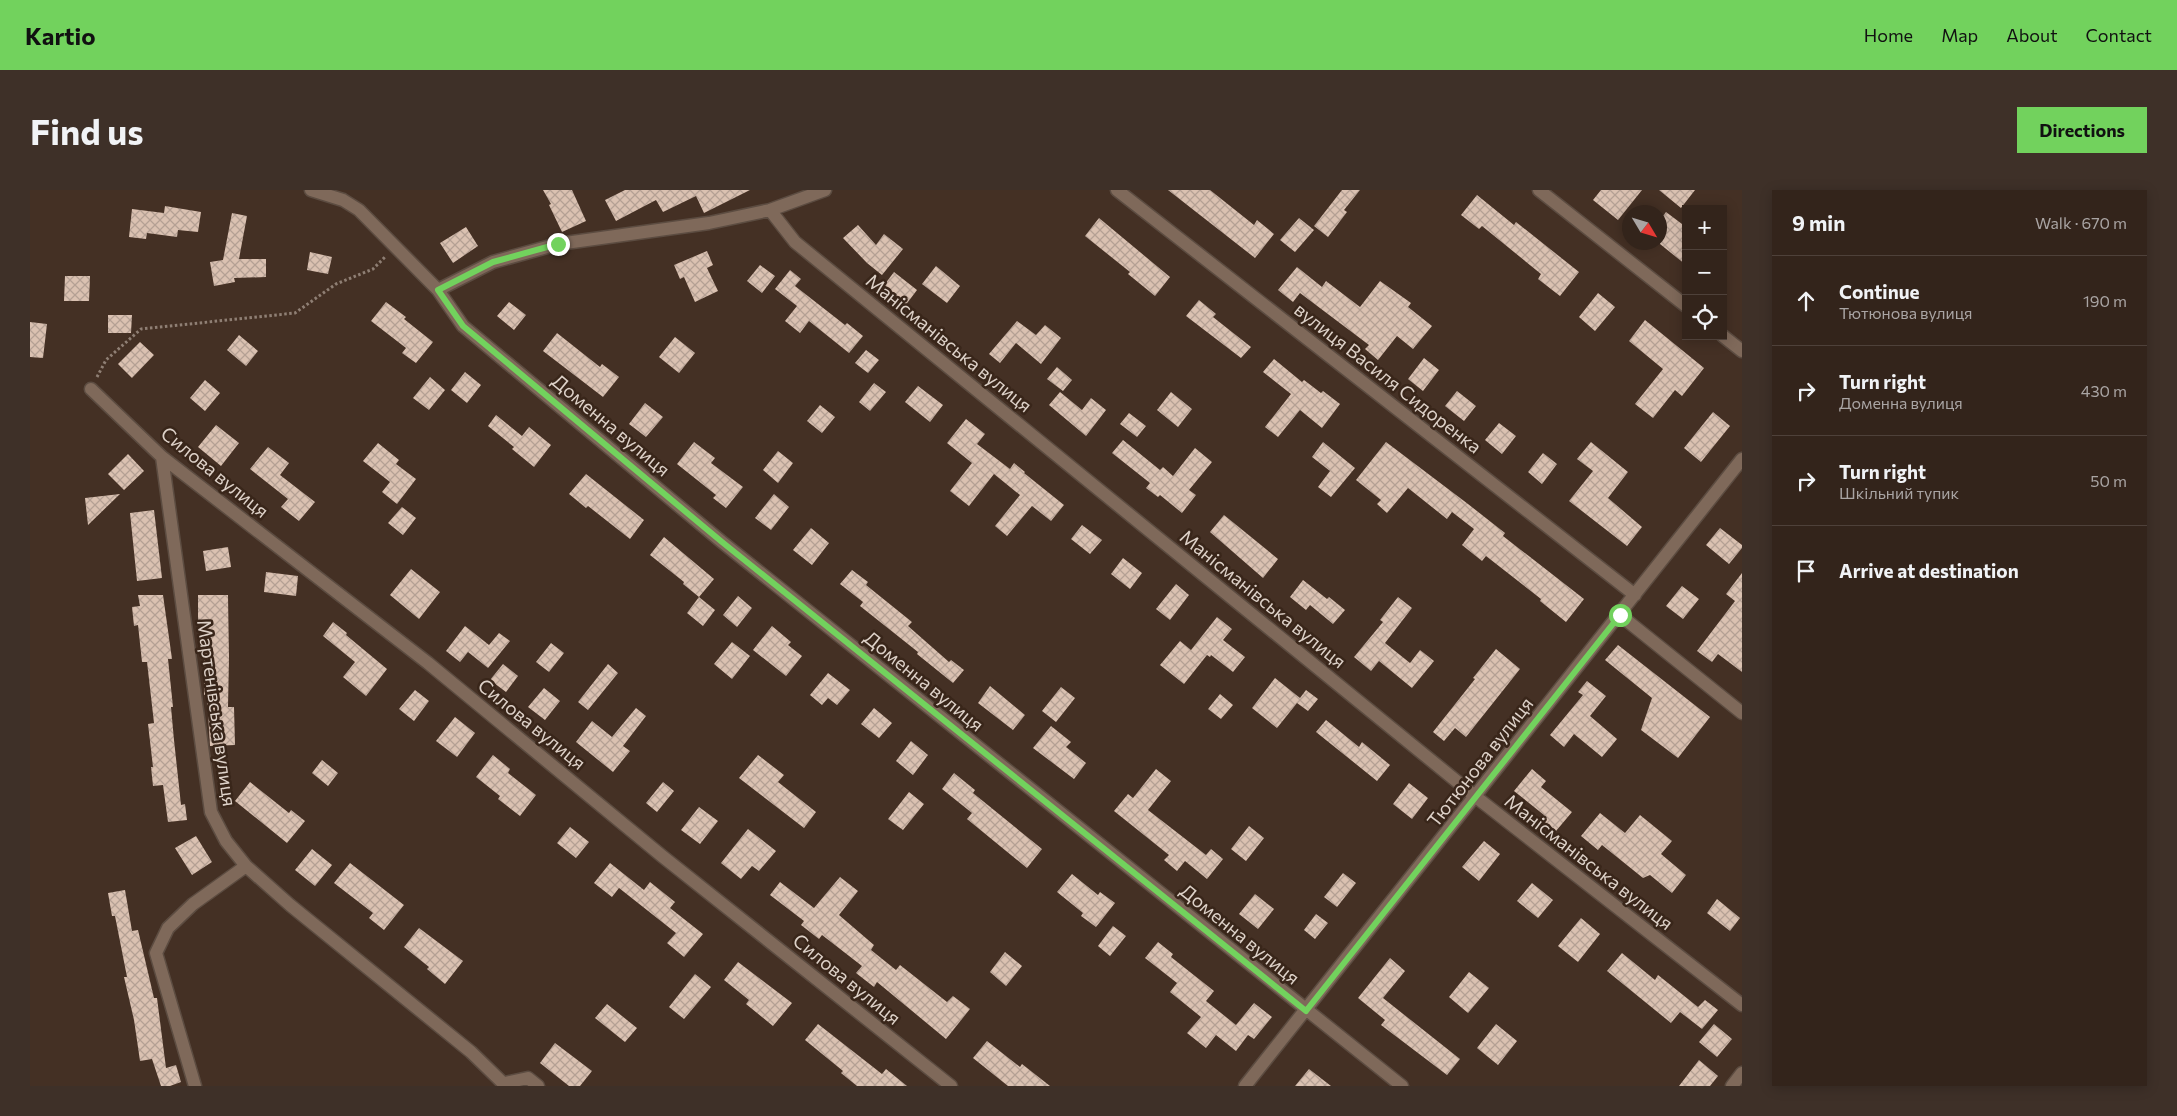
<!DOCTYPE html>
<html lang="en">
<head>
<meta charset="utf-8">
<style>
	:root { --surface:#33241b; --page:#3e3028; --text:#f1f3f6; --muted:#a9a4a3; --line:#4e413a; --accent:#72d25d }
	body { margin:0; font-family:Commissioner,sans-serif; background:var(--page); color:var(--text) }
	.controls { position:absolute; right:15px; top:15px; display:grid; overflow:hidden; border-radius:0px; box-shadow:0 2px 12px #0003 }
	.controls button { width:45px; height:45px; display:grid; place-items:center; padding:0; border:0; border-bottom:1px solid var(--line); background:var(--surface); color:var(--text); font:25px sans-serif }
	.compass { position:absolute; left:1592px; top:15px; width:45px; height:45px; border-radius:50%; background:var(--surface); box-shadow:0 2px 12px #0003; rotate:128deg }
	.stop { position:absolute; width:15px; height:15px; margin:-11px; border:4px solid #72d25d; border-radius:50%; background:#fff }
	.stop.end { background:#72d25d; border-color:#fff; box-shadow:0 1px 5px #0008 }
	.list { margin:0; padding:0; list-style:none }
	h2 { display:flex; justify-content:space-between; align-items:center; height:65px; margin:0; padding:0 20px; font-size:21px }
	h2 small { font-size:16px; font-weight:400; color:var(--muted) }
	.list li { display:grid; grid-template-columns:32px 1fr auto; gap:15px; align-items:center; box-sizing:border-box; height:90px; padding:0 20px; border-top:1px solid var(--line) }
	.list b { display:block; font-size:19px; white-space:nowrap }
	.list p { margin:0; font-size:16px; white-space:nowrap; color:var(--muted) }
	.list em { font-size:16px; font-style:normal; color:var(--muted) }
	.icon { flex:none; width:28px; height:28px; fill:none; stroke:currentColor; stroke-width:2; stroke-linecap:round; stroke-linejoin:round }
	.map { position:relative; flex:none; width:1712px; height:896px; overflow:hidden; border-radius:0px }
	header { display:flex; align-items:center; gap:30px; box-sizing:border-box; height:70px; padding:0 25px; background:var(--accent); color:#111 }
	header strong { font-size:24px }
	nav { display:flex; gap:28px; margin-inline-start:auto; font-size:18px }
	.intro { display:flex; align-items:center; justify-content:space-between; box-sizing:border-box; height:120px; padding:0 30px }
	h1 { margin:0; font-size:35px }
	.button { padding:12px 22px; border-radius:0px; background:var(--accent); color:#111; font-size:18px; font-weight:700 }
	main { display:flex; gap:30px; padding:0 30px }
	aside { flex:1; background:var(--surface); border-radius:0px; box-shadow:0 2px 12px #0003 }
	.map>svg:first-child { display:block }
	.building { fill:url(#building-cross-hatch) }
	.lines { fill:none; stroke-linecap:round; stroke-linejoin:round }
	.minor-casing { stroke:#5c4c41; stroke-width:15 }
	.path { stroke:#8f7f74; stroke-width:3; stroke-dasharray:2.5 2.5; stroke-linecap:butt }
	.minor { stroke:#7f695a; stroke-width:12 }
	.route { stroke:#72d25d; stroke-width:6 }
	.labels { text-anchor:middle; stroke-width:5; stroke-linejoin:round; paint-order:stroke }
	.street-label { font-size:19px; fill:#ddd1c8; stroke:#39261a }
</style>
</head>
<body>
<header>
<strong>Kartio</strong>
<nav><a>Home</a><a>Map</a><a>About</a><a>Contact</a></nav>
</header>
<div class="intro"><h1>Find us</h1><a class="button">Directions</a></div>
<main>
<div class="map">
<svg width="1712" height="896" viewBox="0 0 1712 896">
	<defs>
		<pattern id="building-cross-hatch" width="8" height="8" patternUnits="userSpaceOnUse" patternTransform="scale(1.25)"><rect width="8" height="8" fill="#dac1b1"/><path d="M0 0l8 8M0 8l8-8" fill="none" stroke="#b4a094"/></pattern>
	</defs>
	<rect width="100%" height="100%" fill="#443024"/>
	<path class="building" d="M513,0H542L556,31L532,42L519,15L521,14Z
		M595,0H720L674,23L666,6L633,22L626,10L586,31L575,10Z
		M1138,0H1180L1224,35L1227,30L1244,44L1225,68Z
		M1312,0H1330L1314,20L1317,22L1298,47L1284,36Z
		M1571,0H1612L1588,30L1563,10Z
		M1629,0H1665L1651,18Z
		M1447,5L1484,35L1486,32L1549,82L1530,106L1508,89L1511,84L1452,36L1449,39L1431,25Z
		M135,16L171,22L168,42L148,40L147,47L117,43L116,49L99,47L102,19L134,23Z
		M1636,22L1656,37V75L1630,54V30Z
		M202,23L217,26L209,69H236V87L204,88L205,92L184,96L180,72L193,70Z
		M1069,28L1140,87L1125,106L1098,84L1100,82L1055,46Z
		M1269,28L1284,40L1265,62L1250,50Z
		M828,35L846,55L854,44L873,59L852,85L837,73L813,48Z
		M436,37L448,56L423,73L410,53Z
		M677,61L683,75L677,78L688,101L665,112L654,87L650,89L644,75Z
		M280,62L302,67L298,84L277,80Z
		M730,75L745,86L732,103L717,91Z
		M906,76L930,96L917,113L892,94Z
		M1267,77L1292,97L1296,91L1330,117L1350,91L1381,113L1378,117L1402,136L1383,159L1367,146L1348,170L1335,159L1339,155L1270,103L1263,112L1248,100Z
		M760,80L771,89L765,96L815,135L817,133L833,146L819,163L779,131L770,143L755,131L767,116L745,99Z
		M864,82L887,100L875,116L852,98Z
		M35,86H60L59,111H34Z
		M1568,103L1585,117L1565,141L1549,127Z
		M1169,110L1186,124L1183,127L1221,157L1211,168L1156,126Z
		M356,112L376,127L374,129L403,152L386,173L372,163L376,158L341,131Z
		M479,112L496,125L484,140L467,126Z
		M78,125H102L101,143H78Z
		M1615,130L1674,178L1652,206L1645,200L1623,228L1605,214L1633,179L1599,151Z
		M987,131L1006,145L1015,135L1031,148L1011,174L986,153L970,173L959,164Z
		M0,132L17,134L13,168L0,167Z
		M527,143L570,177L572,174L589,187L573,207L513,161Z
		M209,145L228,161L216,176L197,160Z
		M645,147L665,163L649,183L629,167Z
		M110,152L124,165L102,188L88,174Z
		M836,160L849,170L838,183L825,173Z
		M1394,168L1409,180L1393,201L1378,189Z
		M1244,169L1272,192L1274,190L1291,203L1293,201L1310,214L1292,238L1270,220L1248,247L1235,237L1261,204L1233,182Z
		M1027,177L1042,190L1033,201L1017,189Z
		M435,182L451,195L437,213L421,200Z
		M400,187L415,200L399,220L383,208Z
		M175,190L190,203L175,221L160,208Z
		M844,193L856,202L840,221L829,212Z
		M888,196L913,215L900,232L875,212Z
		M1427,201L1446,216L1434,231L1415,216Z
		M1030,202L1052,220L1061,208L1076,220L1056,246L1019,215Z
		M1141,202L1162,219L1148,237L1127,220Z
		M615,213L633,227L616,247L599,234Z
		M790,215L805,227L792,243L777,231Z
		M1683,222L1700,236L1671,272L1654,258Z
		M1099,223L1116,236L1107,247L1090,234Z
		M466,225L492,246L499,237L521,255L504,277L482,259L484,257L458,236Z
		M936,229L955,244L947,254L980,279L984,273L995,282L994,283L1034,315L1021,331L1002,316L977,346L965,336L990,305L964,284L939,316L920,301L942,273L917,253Z
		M1469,233L1486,246L1472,264L1455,250Z
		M186,235L209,253L191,276L168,257Z
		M1093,250L1130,280L1133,277L1143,286L1165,258L1182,272L1159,300L1166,305L1152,323L1130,305L1128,307L1116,298L1120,293L1082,263Z
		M664,252L685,268L681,273L713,297L696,318L683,308L686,305L647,274Z
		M1293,252L1325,278L1301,307L1288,297L1300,281L1282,267Z
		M1356,252L1438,314L1475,343L1473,346L1554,409L1536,432L1510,411L1511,409L1456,366L1452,371L1432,355L1444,339L1422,322L1417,329L1378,298L1357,323L1347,314L1351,310L1326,290Z
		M1561,252L1598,282L1578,308L1612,337L1597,356L1539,311L1563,281L1547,269Z
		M348,253L369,270L366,274L386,289L367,314L352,302L360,292L333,271Z
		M238,257L259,273L250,285L285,312L269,331L251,317L258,309L220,279Z
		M748,261L763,273L748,293L733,280Z
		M1513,263L1527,274L1512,294L1498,282Z
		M98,264L114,281L94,300L78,284Z
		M556,284L614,330L600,349L558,316L556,318L539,304Z
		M90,304L58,335L55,308Z
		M744,304L759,317L741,340L725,328Z
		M372,317L386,328L373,345L358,333Z
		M124,320L132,388L107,391L100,323Z
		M1194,325L1248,369L1233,388L1180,342Z
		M1052,335L1072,350L1060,364L1041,349Z
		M781,338L799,353L782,375L763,360Z
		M1690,338L1712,355V358L1699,374L1676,355Z
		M634,347L684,389L669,407L653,394L654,392L620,365Z
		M198,357L201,377L176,381L173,361Z
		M1093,368L1112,383L1100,399L1081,384Z
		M381,379L410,402L389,429L360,405Z
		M822,380L838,392L836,395L882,432L878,436L919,472L921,470L934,480L923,493L887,464L888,462L830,416L833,412L810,394Z
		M236,382L268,386L266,406L234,402Z
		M1712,383V482L1688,464L1682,472L1667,461L1705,411L1696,404Z
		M1273,390L1297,409L1299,407L1315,420L1303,434L1280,415L1276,420L1260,407Z
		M1146,394L1159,405L1140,430L1126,419Z
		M1652,396L1669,409L1653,429L1636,416Z
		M108,405H133L142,469H138L143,517H141L144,550L151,615L155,614L157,630L138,632L133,595L123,596L121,577H123L118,534L124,533L117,472H112L108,435L104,436L102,417L110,416Z
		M168,405H198L199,468L198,517H204L205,555L180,556L177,505H174V469H172L170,431H168Z
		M708,406L722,418L707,437L693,425Z
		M669,407L685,420L673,436L657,423Z
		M1368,407L1382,418L1355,453L1380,473L1390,460L1404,471L1382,498L1349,471L1341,481L1324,467L1353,432L1350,430Z
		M1187,427L1202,439L1193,450L1215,467L1203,482L1181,465L1180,467L1177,465L1154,494L1130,475L1150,451L1161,460Z
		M303,432L317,443L316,445L357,479L336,506L313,487L325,472L293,446Z
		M435,436L459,455L469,443L480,451L458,478L438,462L430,472L416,461Z
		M742,436L761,452L758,455L772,466L756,486L723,460Z
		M702,452L720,466L702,489L684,474Z
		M521,453L534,463L519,482L506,472Z
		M1588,455L1680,527L1648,568L1611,540L1622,508L1575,470Z
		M1466,459L1490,479L1436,547L1425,538L1414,551L1403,542L1445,489L1443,488Z
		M473,474L488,486L476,502L460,490Z
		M578,474L588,483L558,520L548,512Z
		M798,483L820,500L807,515L798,508L792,515L780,505Z
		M1245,488L1270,508L1276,500L1288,509L1278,521L1267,513L1247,538L1222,518Z
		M1557,491L1576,506L1560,526L1587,549L1572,567L1544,544L1534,557L1520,545L1553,505L1548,502Z
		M960,496L995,525L983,540L948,513Z
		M1031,497L1045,508L1026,532L1012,521Z
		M514,498L530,511L515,530L498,517Z
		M385,500L399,511L384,531L369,519Z
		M1190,504L1203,515L1191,529L1178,519Z
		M606,518L616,526L593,556L600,561L583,582L546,552L562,531L582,547Z
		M844,518L862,533L849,548L831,534Z
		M425,527L445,543L427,567L406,551Z
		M1296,530L1329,557L1332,552L1360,575L1347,591L1286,542Z
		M1021,536L1041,552L1036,557L1056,573L1044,589L1003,558Z
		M881,551L898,565L883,585L866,571Z
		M463,565L480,579L478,583L506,605L490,626L468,609L470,606L446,587Z
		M728,565L754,585L748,592L786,622L774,638L709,588Z
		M292,570L308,583L298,596L282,583Z
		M1126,579L1141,591L1118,620L1176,665L1181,659L1193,669L1177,689L1155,671L1147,681L1134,670L1139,665L1084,621L1098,604L1103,608Z
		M1502,579L1516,591L1511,597L1542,622L1526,641L1511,629L1514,625L1484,601Z
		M924,583L945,600L943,603L1012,659L997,678L937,629L942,623L912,599Z
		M220,592L259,623L261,620L275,631L257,653L205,611Z
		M633,592L644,601L627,622L616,613Z
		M1379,593L1398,608L1382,629L1363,614Z
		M879,602L894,614L873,640L858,629Z
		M669,617L688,631L670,654L651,640Z
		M1570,623L1595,643L1610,625L1642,651L1631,664L1656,685L1642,703L1620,685L1613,688L1572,655L1568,660L1551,646Z
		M1219,636L1234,648L1216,671L1201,659Z
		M540,637L559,652L546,668L527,653Z
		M718,639L746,661L729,681L722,676L711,689L691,673Z
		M166,646L182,672L162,685L145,658Z
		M1454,651L1470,664L1449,691L1432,677Z
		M282,659L302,675L285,696L265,680Z
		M320,673L374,715L354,740L339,728L343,723L304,693Z
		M580,673L614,700L620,692L645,712L640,718L673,744L654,767L637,753L646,743L589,698L582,707L564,693Z
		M1313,683L1326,693L1307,717L1294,707Z
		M1042,684L1068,705L1070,702L1085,713L1066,737L1051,726L1053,723L1027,702Z
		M810,687L828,701L809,725L844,755L841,760L866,780L870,775L917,812L923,806L940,819L916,849L847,792L844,797L826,783L832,776L792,745L789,749L771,735L774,731L740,705L750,692L784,718Z
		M1502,693L1523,710L1508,728L1487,711Z
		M95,700L102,741L108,740L124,808H127L136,878L146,875L151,892L140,896H131L122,869L110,871L104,830L94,787H97L85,726H82L78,703Z
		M1225,704L1244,719L1228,739L1209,724Z
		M1687,709L1710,728L1700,741L1677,723Z
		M1286,724L1298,733L1285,749L1274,740Z
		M1551,728L1570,744L1548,772L1528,756Z
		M1083,736L1096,746L1080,766L1068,756Z
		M389,738L433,771L415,794L397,779L399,777L374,757Z
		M1128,752L1143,764L1141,767L1184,801L1176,811L1206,835L1224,813L1242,827L1224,849L1218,845L1206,861L1186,845L1176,858L1157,843L1171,827L1140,802L1147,793L1115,768Z
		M975,762L992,776L976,796L960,782Z
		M1592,763L1625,790L1628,785L1668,817L1675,810L1688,820L1672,839L1650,822L1641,833L1577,781Z
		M1360,768L1375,781L1353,808L1430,869L1417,885L1351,835L1355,830L1328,808Z
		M708,772L762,813L743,836L716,814L719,810L694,790Z
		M1439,782L1459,798L1438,823L1419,807Z
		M665,784L681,797L654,829L639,817Z
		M577,814L607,838L595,852L565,828Z
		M788,834L852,884L856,879L877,896H827L811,883L813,881L775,850Z
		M1466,834L1487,851L1468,875L1447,858Z
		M1684,834L1702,849L1687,867L1669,852Z
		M957,851L990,877L992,874L1020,896H978L943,868Z
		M525,853L562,881L550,896H539L510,873Z
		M1669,870L1688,886L1680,896H1649Z
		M1279,879L1301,896H1265Z"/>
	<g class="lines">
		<g class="minor-casing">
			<path id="minor" d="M281,0L313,10L329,20L408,100L463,72L528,54L679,33L740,20L795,0
				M1087,0L1605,405
				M1509,0L1656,116
				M740,20L765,52L1446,607L1712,815
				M408,100L433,136L692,352L1372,896
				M1693,146L1712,161
				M61,199L132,267L398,473L632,666L921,896
				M132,267L181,622L196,651L216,676L260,715L441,862L476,896
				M1590,425L1712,523
				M475,893L498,888L508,896
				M165,896L126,763L138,738L163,714L216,676
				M1215,896L1712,269
				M1702,896L1712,883"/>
		</g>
		<path class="path" d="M67,187L76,170L111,139L265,123L306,94L343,79L356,66"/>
		<use href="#minor" class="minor"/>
	</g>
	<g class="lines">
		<path class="route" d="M528,54L463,72L408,100L433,136L692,352L1276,821L1590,425"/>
	</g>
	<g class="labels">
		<g class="street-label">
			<text transform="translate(919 153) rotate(39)" y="7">Манісманівська вулиця</text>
			<text transform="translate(1358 188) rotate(38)" y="7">вулиця Василя Сидоренка</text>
			<text transform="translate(581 235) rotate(40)" y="7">Доменна вулиця</text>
			<text transform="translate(185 282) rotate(39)" y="7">Силова вулиця</text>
			<text transform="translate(1233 409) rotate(39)" y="7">Манісманівська вулиця</text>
			<text transform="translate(894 491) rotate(39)" y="7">Доменна вулиця</text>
			<text transform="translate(187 523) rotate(82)" y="7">Мартенівська вулиця</text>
			<text transform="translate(502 534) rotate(39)" y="7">Силова вулиця</text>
			<text transform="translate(1450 572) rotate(-52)" y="7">Тютюнова вулиця</text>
			<text transform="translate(1559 672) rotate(38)" y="7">Манісманівська вулиця</text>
			<text transform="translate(1210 744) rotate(39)" y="7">Доменна вулиця</text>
			<text transform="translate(817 789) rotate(39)" y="7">Силова вулиця</text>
		</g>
	</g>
</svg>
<div class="controls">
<button>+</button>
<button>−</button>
<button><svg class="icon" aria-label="locate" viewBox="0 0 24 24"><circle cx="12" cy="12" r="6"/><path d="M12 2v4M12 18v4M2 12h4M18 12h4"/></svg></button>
</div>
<svg class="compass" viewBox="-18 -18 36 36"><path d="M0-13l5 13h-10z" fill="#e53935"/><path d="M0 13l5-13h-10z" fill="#a9a4a3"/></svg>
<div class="stop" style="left:1590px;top:425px"></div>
<div class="stop end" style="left:528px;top:54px"></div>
</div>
<aside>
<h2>9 min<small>Walk · 670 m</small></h2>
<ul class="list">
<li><svg class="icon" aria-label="ahead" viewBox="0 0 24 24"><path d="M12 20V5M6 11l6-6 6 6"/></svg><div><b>Continue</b><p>Тютюнова вулиця</p></div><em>190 m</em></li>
<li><svg class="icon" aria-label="right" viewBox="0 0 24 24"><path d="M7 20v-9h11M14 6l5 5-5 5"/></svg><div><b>Turn right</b><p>Доменна вулиця</p></div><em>430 m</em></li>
<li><svg class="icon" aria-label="right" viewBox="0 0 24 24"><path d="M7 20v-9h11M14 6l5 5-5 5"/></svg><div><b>Turn right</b><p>Шкільний тупик</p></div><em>50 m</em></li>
<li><svg class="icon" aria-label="arrive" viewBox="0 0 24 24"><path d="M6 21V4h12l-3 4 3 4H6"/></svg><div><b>Arrive at destination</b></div></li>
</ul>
</aside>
</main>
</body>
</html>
